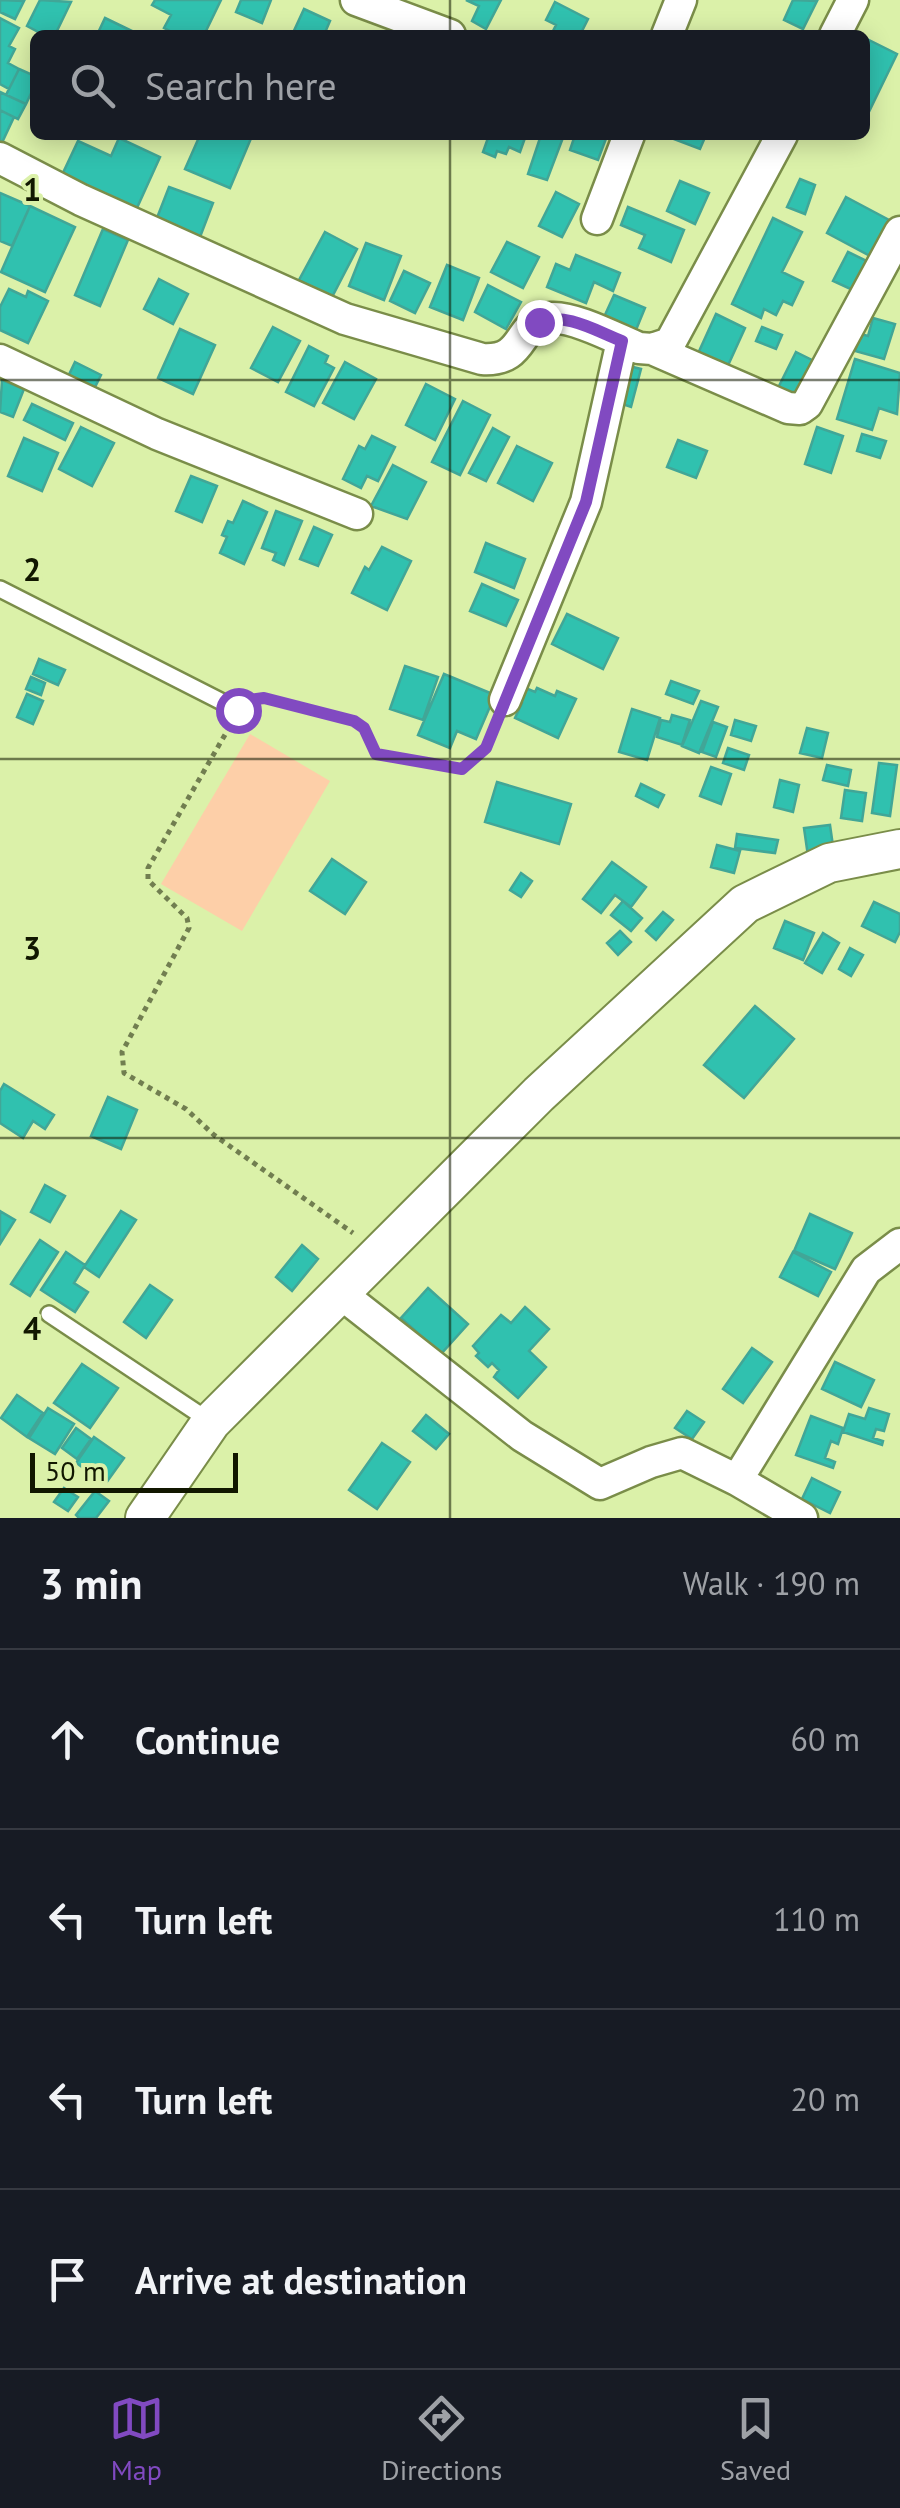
<!DOCTYPE html>
<html lang="en">
<head>
<meta charset="utf-8">
<style>
	:root { --surface:#171b24; --page:#20242c; --text:#f1f3f6; --muted:#9ea1a6; --line:#363941; --accent:#814ac1 }
	body { margin:0; font-family:"PT Sans",sans-serif; background:var(--page); color:var(--text) }
	.scale { position:absolute; left:30px; bottom:25px; width:208px; box-sizing:border-box; padding-left:10px; border:5px solid #111700; border-top:0; font-size:28px; line-height:35px; white-space:nowrap; color:#111700; -webkit-text-stroke:8px #dbf1a9; paint-order:stroke }
	.stop { position:absolute; width:30px; height:30px; margin:-22px; border:8px solid #814ac1; border-radius:50%; background:#fff }
	.stop.end { background:#814ac1; border-color:#fff; box-shadow:0 2px 10px #0008 }
	.list { margin:0; padding:0; list-style:none }
	h2 { display:flex; justify-content:space-between; align-items:center; height:130px; margin:0; padding:0 40px; font-size:42px }
	h2 small { font-size:32px; font-weight:400; color:var(--muted) }
	.list li { display:grid; grid-template-columns:65px 1fr auto; gap:30px; align-items:center; box-sizing:border-box; height:180px; padding:0 40px; border-top:2px solid var(--line) }
	.list b { display:block; font-size:38px; white-space:nowrap }
	.list em { font-size:32px; font-style:normal; color:var(--muted) }
	.icon { flex:none; width:55px; height:55px; fill:none; stroke:currentColor; stroke-width:2; stroke-linecap:round; stroke-linejoin:round }
	.map { position:relative; flex:none; width:900px; height:1518px; overflow:hidden }
	.search { position:absolute; background:var(--surface); box-shadow:0 5px 25px #0003; left:30px; right:30px; top:30px; height:110px; display:flex; align-items:center; gap:25px; box-sizing:border-box; padding:0 35px; border-radius:15px; color:var(--muted); font-size:38px }
	.sheet { height:850px; background:var(--surface) }
	nav { display:flex; justify-content:space-around; align-items:center; box-sizing:border-box; height:140px; border-top:2px solid var(--line); background:var(--surface); font-size:28px; color:var(--muted) }
	nav a { display:grid; justify-items:center; gap:5px }
	nav .on { color:var(--accent) }
	.map>svg:first-child { display:block }
	.green { fill:#fdcfa8 }
	.building { fill:#30c1af; stroke:#41a697; stroke-width:2.5 }
	.lines { fill:none; stroke-linecap:round; stroke-linejoin:round }
	.service-casing { stroke:#7a8d49; stroke-width:20 }
	.minor-casing { stroke:#7a8d49; stroke-width:35 }
	.tertiary-casing { stroke:#7a8d49; stroke-width:42 }
	.path { stroke:#717e50; stroke-width:5; stroke-dasharray:5 5; stroke-linecap:butt }
	.service { stroke:#fff; stroke-width:15 }
	.minor { stroke:#fff; stroke-width:30 }
	.tertiary { stroke:#fff; stroke-width:38 }
	.route { stroke:#814ac1; stroke-width:12 }
	.grid { fill:none; stroke:#111700; stroke-width:2.5; stroke-opacity:0.55 }
	.grid-label { font-size:32px; text-anchor:middle; font-weight:bold; fill:#111700; stroke:#dbf1a9; stroke-width:8; stroke-linejoin:round; paint-order:stroke }
</style>
</head>
<body>
<div class="map">
<svg width="900" height="1518" viewBox="0 0 900 1518">
	<rect width="100%" height="100%" fill="#dbf1a9"/>
	<path class="green" d="M250,734L330,781L242,931L161,884Z"/>
	<path class="building" d="M0,0L24,1L15,19L0,12Z
		M40,0L71,2L55,35H44L27,26Z
		M155,0H221L204,35H178L164,28L171,15L152,5Z
		M241,0H271L262,23L236,12Z
		M466,0H501L486,29L472,21L479,6Z
		M793,0L817,1L803,29L784,20Z
		M555,2L588,19L580,35H551L556,25L546,20Z
		M304,9L330,21L324,35H292Z
		M0,18L19,28L9,46L15,49L8,63L19,69L9,89L0,84Z
		M105,18L134,32L133,35H97Z
		M865,38L897,54L865,120Z
		M19,69L35,76V85L26,104L6,95Z
		M0,92L26,104L18,119L0,110Z
		M0,110L14,117L0,147Z
		M200,135L252,136L230,188L185,169Z
		M489,135L507,136L526,135L520,152L509,147L506,154L497,151L495,157L483,152Z
		M541,135H564L547,180L528,174Z
		M575,135L607,136L598,160L570,150Z
		M676,135H706L700,149L674,139Z
		M119,138L160,157L136,210L62,175L78,141L111,156Z
		M800,179L815,185L805,214L787,207Z
		M680,181L709,193L695,224L667,211Z
		M169,187L213,203L197,245L153,228Z
		M556,192L579,204L562,237L539,226Z
		M0,193L30,206L12,246L0,241Z
		M846,197L891,221L872,257L827,233Z
		M30,206L75,227L45,292L1,272Z
		M628,207L684,230L671,262L639,248L645,235L621,225Z
		M773,218L802,232L782,272L803,282L792,305L783,301L776,315L764,309L761,318L732,304Z
		M103,229L128,240L100,306L75,295Z
		M325,232L357,249L332,297L299,280Z
		M507,242L539,257L523,288L491,272Z
		M366,243L401,256L384,300L349,286Z
		M848,252L869,262L855,291L833,281Z
		M576,255L620,273L613,291L594,282L586,303L547,287L556,264L570,270Z
		M447,265L479,278L463,320L430,307Z
		M404,271L430,283L415,313L390,301Z
		M159,279L188,294L173,324L144,309Z
		M488,285L521,302L506,329L475,312Z
		M9,289L26,297L28,291L48,301L28,343L0,330V307Z
		M614,295L645,308L631,342L599,328Z
		M716,314L745,328L725,372L696,358Z
		M873,318L895,324L884,359L855,351L861,334L868,336Z
		M273,327L300,341L278,382L251,368Z
		M762,327L782,335L776,349L756,341Z
		M180,329L215,345L193,394L158,378Z
		M309,346L328,356L325,363L334,368L314,406L286,392Z
		M796,352L816,362L796,400L777,390Z
		M855,359L900,373L897,414L879,408L872,430L837,419Z
		M75,362L101,375L92,393L66,381Z
		M345,362L376,379L354,419L323,403Z
		M629,366L641,369L631,407L619,403Z
		M2,380L24,389L13,417L0,412Z
		M426,384L455,399L435,440L406,425Z
		M463,401L490,415L460,475L432,462Z
		M32,404L73,423L65,440L24,420Z
		M81,427L114,443L92,486L59,469Z
		M817,427L843,436L831,473L805,464Z
		M493,428L509,437L486,481L469,473Z
		M862,434L886,441L880,458L857,451Z
		M372,436L395,447L378,481L367,476L361,488L343,479L359,446L365,449Z
		M24,438L58,453L42,491L8,476Z
		M678,440L707,451L696,478L667,467Z
		M517,446L552,463L533,501L498,483Z
		M393,465L426,482L407,519L371,506Z
		M191,476L217,486L202,522L176,511Z
		M243,501L267,512L244,564L220,553L227,537L222,535L228,521L233,523Z
		M276,511L302,521L284,565L273,560L276,553L262,548Z
		M314,527L332,535L318,566L300,559Z
		M486,543L525,559L514,588L475,572Z
		M382,547L411,561L387,610L352,593L365,567L369,570Z
		M482,584L518,600L506,626L470,611Z
		M567,614L618,638L603,669L552,644Z
		M39,659L65,670L58,685L33,674Z
		M405,666L438,677L423,720L390,709Z
		M444,674L495,695L476,739L457,731L450,748L418,735Z
		M31,677L45,683L41,695L26,689Z
		M671,681L699,691L693,704L666,694Z
		M523,687L535,692L537,688L555,696L557,691L576,699L558,738L515,718L522,703L517,700Z
		M27,694L43,701L33,724L17,717Z
		M701,701L718,707L699,753L682,746Z
		M632,709L660,718L647,760L619,752Z
		M672,715L690,720L682,745L657,737L661,720L670,722Z
		M735,720L756,726L751,741L731,735Z
		M713,722L727,727L716,757L702,752Z
		M807,728L828,733L822,758L800,753Z
		M728,748L749,755L744,770L723,763Z
		M879,763L897,765L890,816L872,813Z
		M827,765L851,770L848,786L823,780Z
		M711,767L731,774L721,804L700,796Z
		M780,780L799,785L793,812L774,807Z
		M497,782L571,804L559,844L485,822Z
		M641,784L664,795L658,807L636,796Z
		M845,790L866,793L862,821L841,818Z
		M830,825L834,853L808,856L804,828Z
		M737,834L778,840L775,853L735,848Z
		M717,845L740,851L734,873L711,867Z
		M332,859L366,882L345,914L310,891Z
		M612,862L646,887L631,907L615,895L601,913L583,899Z
		M521,873L532,881L521,897L510,890Z
		M623,901L642,918L631,931L611,915Z
		M874,902L900,914V932L895,942L862,926Z
		M663,912L673,920L656,940L646,931Z
		M785,921L814,933L803,960L774,948Z
		M620,931L631,942L618,955L607,943Z
		M823,933L839,943L822,973L805,963Z
		M850,948L863,955L851,976L839,969Z
		M755,1006L794,1039L744,1098L704,1065Z
		M4,1084L54,1115L45,1129L33,1121L23,1138L0,1123V1091Z
		M108,1097L137,1110L121,1149L91,1136Z
		M45,1185L65,1196L50,1222L31,1212Z
		M0,1211L15,1220L0,1244Z
		M121,1211L136,1220L99,1277L84,1267Z
		M810,1214L852,1233L835,1269L794,1251Z
		M40,1240L58,1252L30,1296L11,1284Z
		M302,1245L318,1259L292,1291L276,1277Z
		M66,1252L85,1265L74,1283L88,1292L75,1312L41,1290Z
		M793,1252L831,1272L818,1296L780,1277Z
		M150,1285L172,1300L146,1338L124,1322Z
		M428,1288L468,1324L441,1354L401,1318Z
		M525,1307L549,1329L529,1351L546,1367L518,1398L494,1377L499,1370L492,1363L488,1367L476,1356L479,1353L473,1346L501,1315L511,1323Z
		M752,1348L772,1362L743,1403L723,1389Z
		M835,1362L874,1380L861,1407L822,1389Z
		M82,1364L118,1388L90,1428L54,1403Z
		M17,1395L43,1413L27,1437L1,1418Z
		M48,1408L74,1424L55,1454L29,1438Z
		M869,1408L889,1414L884,1431L876,1429L873,1438L883,1441L882,1445L843,1432L849,1414L865,1419Z
		M687,1411L704,1422L692,1439L675,1428Z
		M426,1415L449,1434L436,1449L413,1431Z
		M811,1416L843,1428L838,1444L831,1441L825,1458L835,1462L833,1468L796,1455Z
		M76,1428L91,1439L77,1459L62,1448Z
		M94,1437L124,1458L106,1483L76,1463Z
		M382,1443L410,1462L377,1509L349,1490Z
		M812,1478L840,1492L830,1513L802,1499Z
		M64,1488L78,1497L68,1511L54,1502Z
		M95,1491L109,1501L96,1518H79L76,1515Z"/>
	<g class="lines">
		<g class="service-casing">
			<path id="service" d="M0,589L238,710
				M49,1314L211,1422"/>
		</g>
		<g class="minor-casing">
			<path id="minor" d="M356,0L450,35
				M667,35L681,0
				M835,35L853,0
				M0,158L81,200L345,319L482,359C528,362 515,322 551,318C574,316 617,339 639,348L652,349L670,343L782,135
				M597,219L629,135
				M652,349L788,408L800,409L807,404L900,232
				M0,360L157,434L357,514
				M505,700L586,502L622,341
				M340,1293L522,1436L600,1484L651,1462L682,1453L737,1480
				M802,1518L737,1480L866,1270L900,1244"/>
		</g>
		<g class="tertiary-casing">
			<path id="tertiary" d="M145,1518L211,1422L539,1094L745,904L829,863L900,849"/>
		</g>
		<path class="path" d="M253,699L263,698L354,721L364,728L376,754L462,769L487,748L495,726
			M230,726L148,868V880L187,918L189,928L122,1052L124,1073L186,1109L214,1135L353,1233"/>
		<use href="#service" class="service"/>
		<use href="#minor" class="minor"/>
		<use href="#tertiary" class="tertiary"/>
	</g>
	<g class="lines">
		<path class="route" d="M238,710L249,700L264,698L354,721L364,728L376,754L462,769L486,748L586,502L622,341C596,331 566,312 539,322"/>
	</g>
	<path class="grid" d="M450,0V35M450,135V1518M0,380H900M0,759H900M0,1138H900"/>
	<g class="grid-label">
		<text x="32" y="201">1</text>
		<text x="32" y="581">2</text>
		<text x="32" y="960">3</text>
		<text x="32" y="1340">4</text>
	</g>
</svg>
<div class="scale">50 m</div>
<div class="stop" style="left:238px;top:710px"></div>
<div class="stop end" style="left:539px;top:322px"></div>
<div class="search"><svg class="icon" aria-label="search" viewBox="0 0 24 24"><circle cx="10" cy="10" r="6"/><path d="M15 15l6 6"/></svg>Search here</div>
</div>
<section class="sheet">
<h2>3 min<small>Walk · 190 m</small></h2>
<ul class="list">
<li><svg class="icon" aria-label="ahead" viewBox="0 0 24 24"><path d="M12 20V5M6 11l6-6 6 6"/></svg><div><b>Continue</b></div><em>60 m</em></li>
<li><svg class="icon" aria-label="left" viewBox="0 0 24 24"><path d="M17 20v-9H6M10 6l-5 5 5 5"/></svg><div><b>Turn left</b></div><em>110 m</em></li>
<li><svg class="icon" aria-label="left" viewBox="0 0 24 24"><path d="M17 20v-9H6M10 6l-5 5 5 5"/></svg><div><b>Turn left</b></div><em>20 m</em></li>
<li><svg class="icon" aria-label="arrive" viewBox="0 0 24 24"><path d="M6 21V4h12l-3 4 3 4H6"/></svg><div><b>Arrive at destination</b></div></li>
</ul>
</section>
<nav>
<a class="on"><svg class="icon" aria-label="map" viewBox="0 0 24 24"><path d="M3 6l6-2 6 2 6-2v14l-6 2-6-2-6 2zM9 4v14M15 6v14"/></svg>Map</a>
<a><svg class="icon" aria-label="directions" viewBox="0 0 24 24"><path d="M12 3l9 9-9 9-9-9zM9 14v-3h6M13 9l2 2-2 2"/></svg>Directions</a>
<a><svg class="icon" aria-label="saved" viewBox="0 0 24 24"><path d="M7 4h10v16l-5-4-5 4z"/></svg>Saved</a>
</nav>
</body>
</html>
